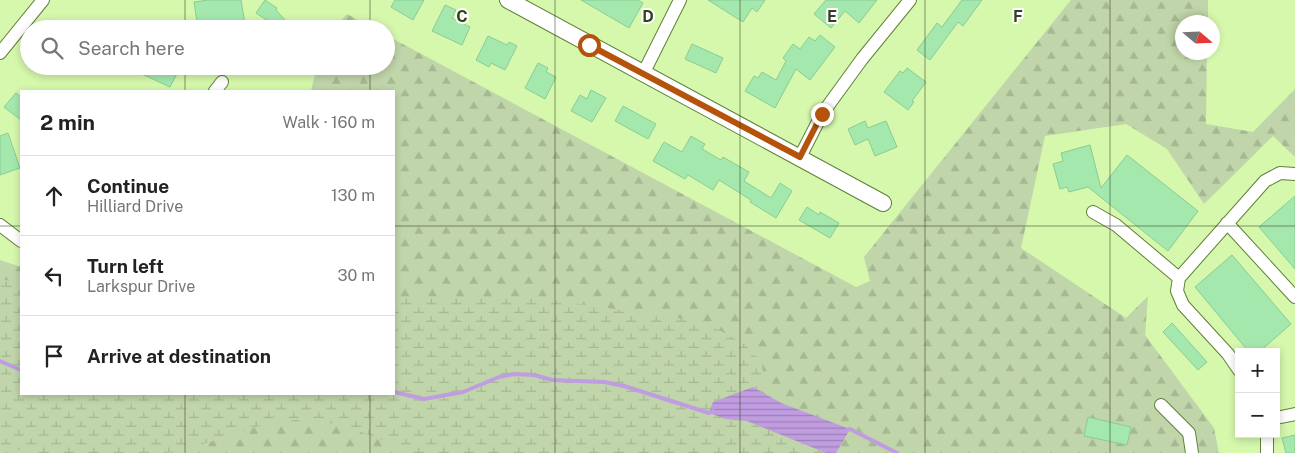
<!DOCTYPE html>
<html lang="en">
<head>
<meta charset="utf-8">
<style>
	:root { --surface:#fff; --page:#f2f2f2; --text:#222; --muted:#767676; --line:#e0e0e0 }
	body { margin:0; font-family:"Public Sans",sans-serif; background:var(--page); color:var(--text) }
	.controls { position:absolute; right:15px; bottom:15px; display:grid; overflow:hidden; border-radius:0px; box-shadow:0 2px 8px #0003 }
	.controls button { width:45px; height:45px; display:grid; place-items:center; padding:0; border:0; border-bottom:1px solid var(--line); background:var(--surface); color:var(--text); font:25px sans-serif }
	.compass { position:absolute; left:1175px; top:15px; width:45px; height:45px; border-radius:50%; background:var(--surface); box-shadow:0 2px 8px #0003; rotate:109deg }
	.stop { position:absolute; width:15px; height:15px; margin:-11px; border:4px solid #b45309; border-radius:50%; background:#fff }
	.stop.end { background:#b45309; border-color:#fff; box-shadow:0 1px 5px #0008 }
	.list { margin:0; padding:0; list-style:none }
	h2 { display:flex; justify-content:space-between; align-items:center; height:65px; margin:0; padding:0 20px; font-size:21px }
	h2 small { font-size:16px; font-weight:400; color:var(--muted) }
	.list li { display:grid; grid-template-columns:32px 1fr auto; gap:15px; align-items:center; box-sizing:border-box; height:80px; padding:0 20px; border-top:1px solid var(--line) }
	.list b { display:block; font-size:19px; white-space:nowrap }
	.list p { margin:0; font-size:16px; white-space:nowrap; color:var(--muted) }
	.list em { font-size:16px; font-style:normal; color:var(--muted) }
	.icon { flex:none; width:28px; height:28px; fill:none; stroke:currentColor; stroke-width:2; stroke-linecap:round; stroke-linejoin:round }
	.map { position:relative; flex:none; width:1295px; height:453px; overflow:hidden }
	.search { position:absolute; background:var(--surface); box-shadow:0 2px 8px #0003; left:20px; top:20px; width:375px; height:55px; display:flex; align-items:center; gap:12px; box-sizing:border-box; padding:0 18px; border-radius:28px; color:var(--muted); font-size:19px }
	.panel { position:absolute; background:var(--surface); box-shadow:0 2px 8px #0003; left:20px; top:90px; width:375px; height:305px; border-radius:0px }
	.map>svg:first-child { display:block }
	.forest { fill:url(#forest-firs) }
	.wetland { fill:url(#wetland-marsh) }
	.water { fill:url(#water-rules) }
	.lines { fill:none; stroke-linecap:round; stroke-linejoin:round }
	.stream { stroke:#c09ce0; stroke-width:4 }
	.building { fill:#a5e8ae; stroke:#8acc93 }
	.minor-casing { stroke:#617f38; stroke-width:14 }
	.tertiary-casing { stroke:#617f38; stroke-width:18 }
	.minor { stroke:#fff; stroke-width:12 }
	.tertiary { stroke:#fff; stroke-width:16 }
	.route { stroke:#b45309; stroke-width:6 }
	.grid { fill:none; stroke:#334022; stroke-width:1; stroke-opacity:0.55 }
	.grid-label { font-size:16px; text-anchor:middle; font-weight:bold; fill:#334022; stroke:#fff; stroke-width:4; stroke-linejoin:round; paint-order:stroke }
</style>
</head>
<body>
<div class="map">
<svg width="1295" height="453" viewBox="0 0 1295 453">
	<defs>
		<pattern id="forest-firs" width="22" height="20" patternUnits="userSpaceOnUse" patternTransform="scale(1.25)"><rect width="22" height="20" fill="#c0d5aa"/><path d="M5 1l3.5 6h-7zM16 11l3.5 6h-7z" fill="#a5b892"/></pattern>
		<pattern id="wetland-marsh" width="20" height="14" patternUnits="userSpaceOnUse" patternTransform="scale(1.25)"><rect width="20" height="14" fill="#c0d5aa"/><path d="M1 5h8M5 5V1M11 12h8M15 12V8" fill="none" stroke="#a5b892"/></pattern>
		<pattern id="water-rules" width="6" height="5" patternUnits="userSpaceOnUse" patternTransform="scale(1.25)"><rect width="6" height="5" fill="#c09ce0"/><path d="M0 2.5h6" fill="none" stroke="#9d81b5"/></pattern>
	</defs>
	<rect width="100%" height="100%" fill="#d5f8ac"/>
	<path class="forest" d="M1071,0H1208V22H1182V52L1207,53L1206,124L1253,132L1295,89V157L1273,136L1204,204L1167,149L1126,124L1045,136L1021,248L1126,318L1148,296L1145,335L1214,428L1219,453H0V260L21,267V394H394V91H311L317,66H386V35L856,287L870,281L864,257Z
		M347,14L375,29H333Z"/>
	<path class="wetland" d="M0,278L21,285V394H394V297L545,299L705,322L746,345L762,363L765,393L753,387L713,402L726,419L747,421L826,453H410C364,431 315,410 263,425C230,434 199,448 165,453H30L0,445Z"/>
	<path class="water" d="M753,387L781,403L850,429L836,453H826L747,421L726,419L709,413L713,402Z"/>
	<g class="lines">
		<path class="stream" d="M0,361L21,370
			M394,392L424,399L463,392L499,377L514,374L534,375L552,380L604,382L624,386L709,413L713,411
			M847,430L850,429L897,453"/>
	</g>
	<path class="building" d="M208,0H241L245,24L217,29H198L194,2Z
		M265,0L277,8L276,10L293,29H280L256,13Z
		M395,0H424L413,20L391,7Z
		M581,0H638L643,3L629,28Z
		M708,0H765L757,12L752,8L743,22Z
		M826,0H877L859,23L845,11L831,28L814,14Z
		M962,0H982L963,26L958,22L930,60L917,50L937,23L942,27Z
		M445,5L456,10L452,18L470,27L462,45L432,31Z
		M820,35L835,47L810,80L796,69L775,108L745,91L754,76L758,78L762,72L776,80L786,61L783,58L793,44L800,49L809,37L815,41Z
		M488,36L507,45L509,42L517,46L505,70L491,63L489,67L476,60Z
		M692,44L723,58L716,73L685,59Z
		M538,63L548,68L546,72L556,77L545,99L525,88Z
		M146,66H181L170,87L142,74Z
		M907,68L926,82L912,101L914,102L908,110L884,92L900,71L903,73Z
		M591,90L606,98L592,122L571,111L580,95L587,99Z
		M16,93L21,97V120L4,107Z
		M623,106L656,124L648,139L615,121Z
		M865,121L868,128L886,121L897,147L875,156L868,139L855,145L848,129Z
		M8,133L20,168L0,175V136Z
		M691,136L705,144L702,149L721,160L723,157L749,172L744,181L771,198L780,183L792,191L776,218L750,202L751,200L719,180L713,190L688,175L685,179L653,161L664,142L682,152Z
		M1090,145L1101,188L1127,155L1198,211L1168,251L1088,187L1069,192L1067,187L1060,189L1053,164L1063,161L1061,153Z
		M1295,196V269L1259,227Z
		M807,207L819,215L820,212L839,223L830,238L799,220Z
		M1232,255L1291,324L1259,352H1249L1195,287Z
		M1172,323L1207,362L1198,370L1163,332Z
		M1088,417L1131,427L1127,445L1084,436Z
		M1295,435V453H1286L1282,438Z"/>
	<g class="lines">
		<g class="minor-casing">
			<path id="minor" d="M0,53L43,0
				M643,74L680,0
				M215,91L222,82
				M800,157L822,114L862,59L910,0
				M1093,212L1116,225L1179,278L1177,291L1183,305L1228,354L1239,370
				M1227,223L1295,297
				M0,225L21,241
				M1179,278L1265,181L1280,173L1295,174
				M1161,405L1189,433L1192,453
				M1276,418L1295,414
				M1267,434V453"/>
		</g>
		<g class="tertiary-casing">
			<path id="tertiary" d="M508,0L883,203"/>
		</g>
		<use href="#minor" class="minor"/>
		<use href="#tertiary" class="tertiary"/>
	</g>
	<g class="lines">
		<path class="route" d="M589,45L800,157L822,114"/>
	</g>
	<path class="grid" d="M185,0V29M370,0V29M555,0V453M740,0V453M925,0V453M1110,0V453M185,66V91M370,66V91M0,226H21M394,226H1295M185,394V453M370,394V453"/>
	<g class="grid-label">
		<text x="462" y="22">C</text>
		<text x="648" y="22">D</text>
		<text x="832" y="22">E</text>
		<text x="1018" y="22">F</text>
	</g>
</svg>
<div class="controls">
<button>+</button>
<button>−</button>
</div>
<svg class="compass" viewBox="-18 -18 36 36"><path d="M0-13l5 13h-10z" fill="#e53935"/><path d="M0 13l5-13h-10z" fill="#767676"/></svg>
<div class="stop" style="left:589px;top:45px"></div>
<div class="stop end" style="left:822px;top:114px"></div>
<div class="search"><svg class="icon" aria-label="search" viewBox="0 0 24 24"><circle cx="10" cy="10" r="6"/><path d="M15 15l6 6"/></svg>Search here</div>
<section class="panel">
<h2>2 min<small>Walk · 160 m</small></h2>
<ul class="list">
<li><svg class="icon" aria-label="ahead" viewBox="0 0 24 24"><path d="M12 20V5M6 11l6-6 6 6"/></svg><div><b>Continue</b><p>Hilliard Drive</p></div><em>130 m</em></li>
<li><svg class="icon" aria-label="left" viewBox="0 0 24 24"><path d="M17 20v-9H6M10 6l-5 5 5 5"/></svg><div><b>Turn left</b><p>Larkspur Drive</p></div><em>30 m</em></li>
<li><svg class="icon" aria-label="arrive" viewBox="0 0 24 24"><path d="M6 21V4h12l-3 4 3 4H6"/></svg><div><b>Arrive at destination</b></div></li>
</ul>
</section>
</div>
</body>
</html>
